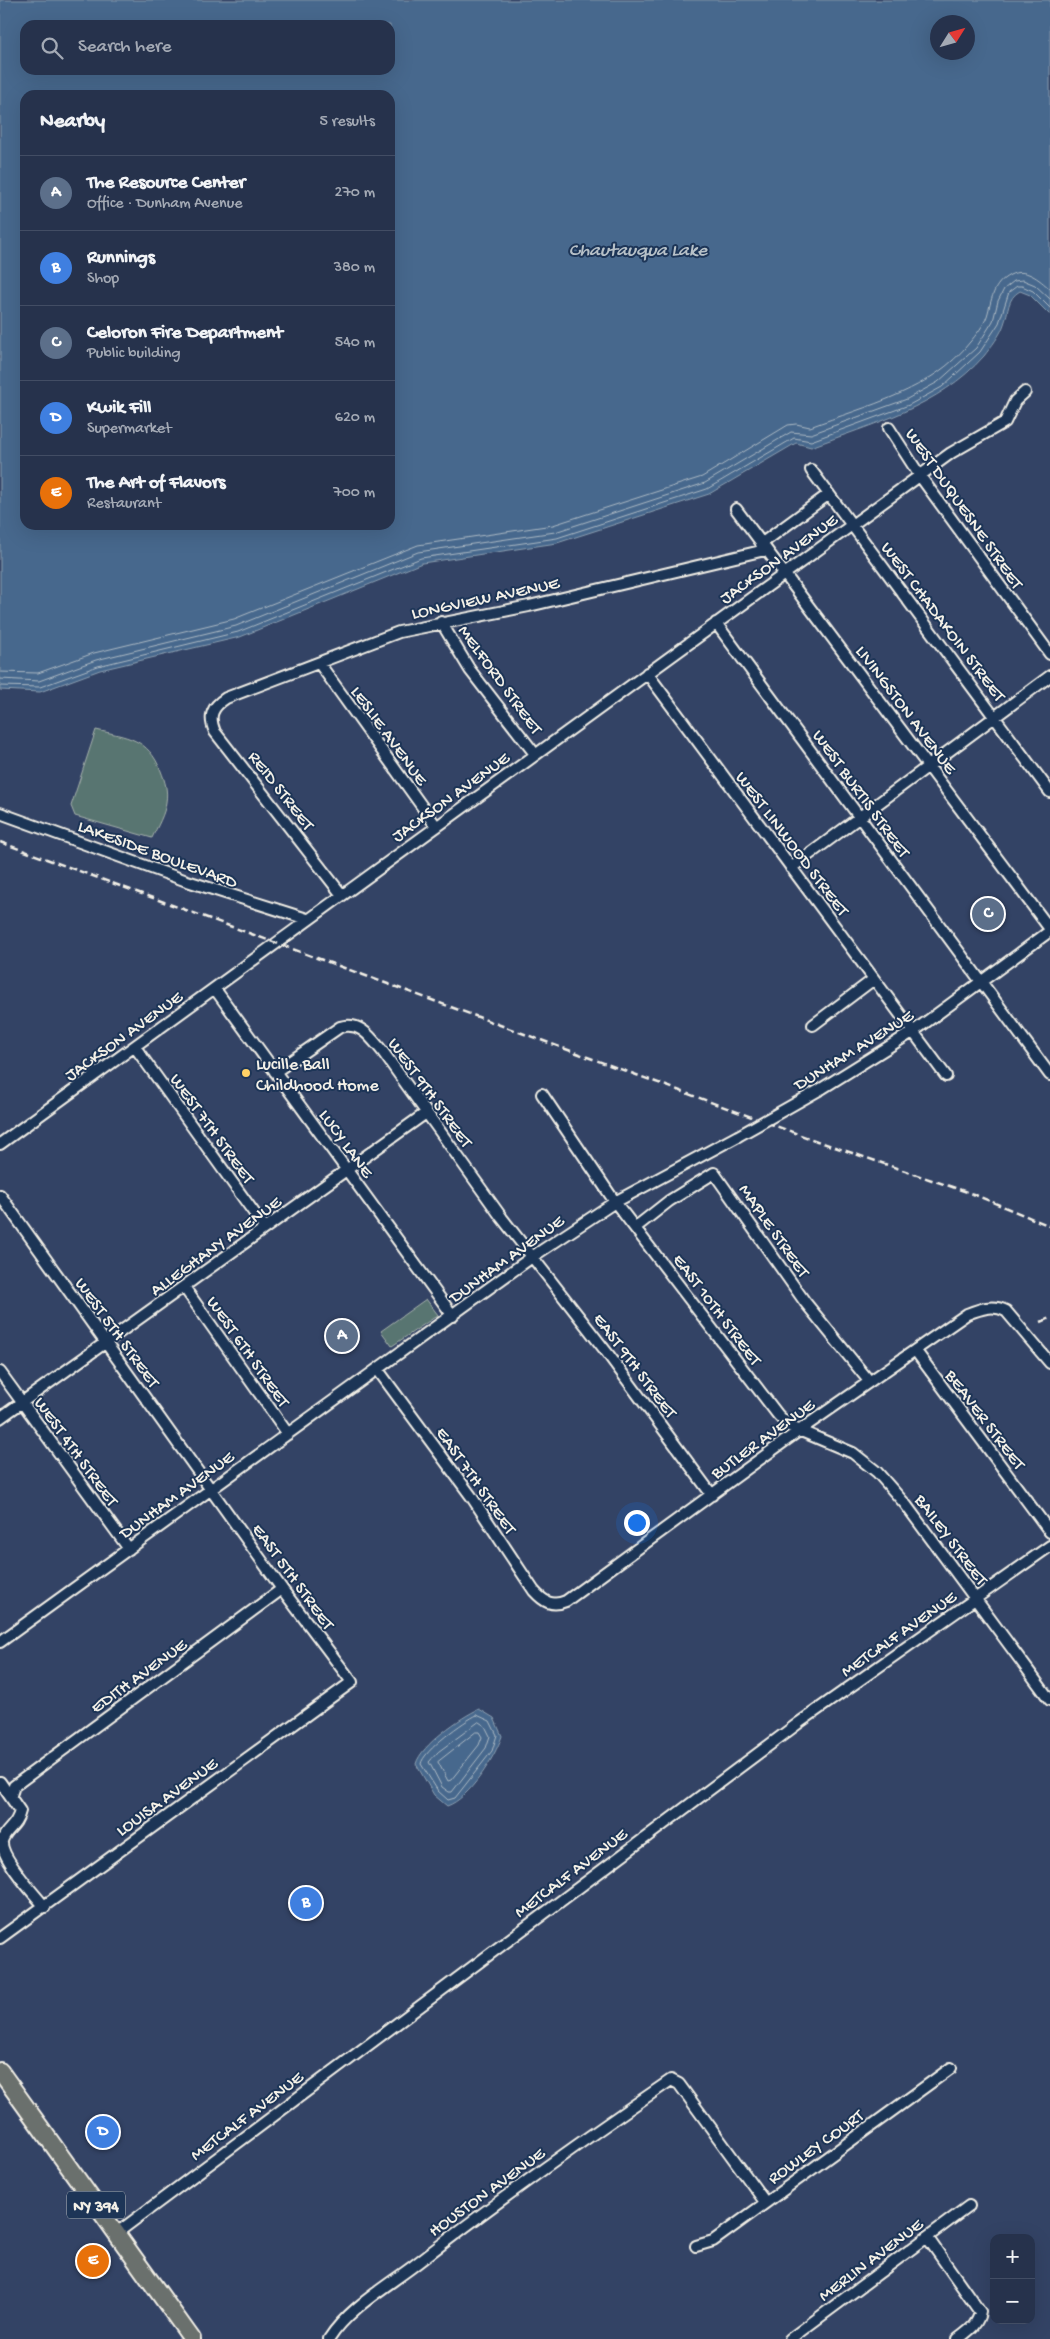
<!DOCTYPE html>
<html lang="en">
<head>
<meta charset="utf-8">
<style>
	:root { --surface:#26324c; --page:#2e3a53; --text:#f1f3f6; --muted:#a4aab5; --line:#424d64; --accent:#ffd166 }
	body { margin:0; font-family:"Gochi Hand",sans-serif; background:var(--page); color:var(--text) }
	.controls { position:absolute; right:15px; bottom:15px; display:grid; overflow:hidden; border-radius:10px; box-shadow:0 5px 20px #0002 }
	.controls button { width:45px; height:45px; display:grid; place-items:center; padding:0; border:0; border-bottom:1px solid var(--line); background:var(--surface); color:var(--text); font:25px sans-serif }
	.compass { position:absolute; left:930px; top:15px; width:45px; height:45px; border-radius:50%; background:var(--surface); box-shadow:0 5px 20px #0002; rotate:53deg }
	.you { position:absolute; left:636px; top:1522px; width:18px; height:18px; margin:-12px; border:4px solid #fff; border-radius:50%; background:#1a73e8; box-shadow:0 0 0 8px #1a73e833 }
	.badge { display:grid; place-items:center; width:32px; height:32px; border-radius:50%; background:var(--accent); color:#fff; font-size:16px; font-weight:700 }
	.pin { position:absolute; translate:-50% -50%; border:2px solid #fff; box-shadow:0 1px 5px #0006 }
	.list { margin:0; padding:0; list-style:none }
	h2 { display:flex; justify-content:space-between; align-items:center; height:65px; margin:0; padding:0 20px; font-size:21px }
	h2 small { font-size:16px; font-weight:400; color:var(--muted) }
	.list li { display:grid; grid-template-columns:32px 1fr auto; gap:15px; align-items:center; box-sizing:border-box; height:75px; padding:0 20px; border-top:1px solid var(--line) }
	.list b { display:block; font-size:19px; white-space:nowrap }
	.list p { margin:0; font-size:16px; white-space:nowrap; color:var(--muted) }
	.list em { font-size:16px; font-style:normal; color:var(--muted) }
	.icon { flex:none; width:28px; height:28px; fill:none; stroke:currentColor; stroke-width:2; stroke-linecap:round; stroke-linejoin:round }
	.map { position:relative; flex:none; width:1050px; height:2339px; overflow:hidden }
	.search { position:absolute; background:var(--surface); box-shadow:0 5px 20px #0002; left:20px; top:20px; width:375px; height:55px; display:flex; align-items:center; gap:12px; box-sizing:border-box; padding:0 18px; border-radius:15px; color:var(--muted); font-size:19px }
	.panel { position:absolute; background:var(--surface); box-shadow:0 5px 20px #0002; left:20px; top:90px; width:375px; height:440px; border-radius:15px }
	.map>svg:first-child { display:block }
	.green { fill:#597471; stroke:#a6b2ac }
	.water { fill:#46688d; stroke:#8c9fb1; fill-rule:evenodd }
	.lines { fill:none; stroke-linecap:round; stroke-linejoin:round }
	.shore { stroke:#aebac4; stroke-width:1 }
	.street-casing { stroke:#f4f1e8; stroke-width:14 }
	.primary-casing { stroke:#f4f1e8; stroke-width:20 }
	.street { stroke:#1d3557; stroke-width:10 }
	.primary { stroke:#6b706d; stroke-width:16 }
	.rail { stroke:#f4f1e8; stroke-width:2.5; stroke-dasharray:8 4; stroke-linecap:butt }
	.street-bridge-casing { stroke:#f4f1e8; stroke-width:14; stroke-linecap:butt }
	.street-bridge { stroke:#1d3557; stroke-width:10 }
	.poi-dot { fill:#ffd166; stroke:#1d3557; stroke-width:2 }
	.labels { text-anchor:middle; stroke-width:4; stroke-linejoin:round; paint-order:stroke }
	.shield { fill:#1d3557; stroke:#b4b9bc; stroke-width:1 }
	.shield-label { font-size:16px; font-weight:bold; fill:#f4f1e8 }
	.street-label { font-size:18px; fill:#f4f1e8; stroke:#1d3557 }
	.poi-label { font-size:18px; fill:#f4f1e8; stroke:#1d3557; text-anchor:start }
	.water-label { font-size:19px; font-style:italic; fill:#b7c1c8; stroke:#1d3557 }
</style>
</head>
<body>
<div class="map">
<svg width="1050" height="2339" viewBox="0 0 1050 2339">
	<rect width="100%" height="100%" fill="#334365"/>
	<filter id="ink" filterUnits="userSpaceOnUse"><feTurbulence type="fractalNoise" baseFrequency=".02" numOctaves="2"/><feDisplacementMap in="SourceGraphic" scale="10" xChannelSelector="R" yChannelSelector="G"/><feConvolveMatrix kernelMatrix="1 2 1 2 8 2 1 2 1" color-interpolation-filters="sRGB"/></filter>
	<g filter="url(#ink)">
		<path class="green" d="M96,730C127,737 148,738 161,771C165,781 168,791 166,802C165,814 157,827 152,838L75,816L71,806Z
			M426,1299L438,1315L392,1346L381,1331Z"/>
		<path class="water" d="M0,0H1050V315L1030,295L1020,291C1007,298 1009,311 1004,324C1001,334 991,347 984,356C939,407 872,424 811,447L796,443L709,494L557,543L422,563L240,637L100,670L40,692L0,690ZM938,22H968V52H938ZM25,25H390V70H25ZM25,95H390V525H25Z
			M479,1709L494,1718L502,1736C495,1757 469,1799 447,1806L434,1795L416,1764C421,1745 461,1717 479,1709Z"/>
		<g class="lines">
			<path class="shore" d="M0,672L38,673L94,653L234,619L418,545L553,525L702,477L788,425L796,424L810,427C866,406 932,391 970,342C976,335 984,325 987,316C992,300 992,284 1010,275C1025,267 1039,279 1050,289
				M0,679L39,681L96,660L236,626L418,552L555,532L705,483L791,432L811,434L907,399L938,382L976,348L993,321L998,301L1004,289L1014,281L1023,280L1035,285L1050,299
				M0,686L40,687L98,666L238,632L421,558L557,538L707,489L794,438L811,441L909,405L942,387L980,352L999,323L1009,292L1017,286H1022L1033,291L1050,308
				M477,1715L490,1721L497,1735L492,1751L455,1798L448,1800L438,1791L421,1764C423,1751 465,1720 477,1715Z
				M479,1722L485,1726L490,1736L486,1748L452,1792H449L442,1787L429,1762L438,1752Z
				M476,1732H479L482,1737L479,1745L451,1780L448,1781L438,1762Z"/>
			<g class="street-casing">
				<path id="street" d="M889,428L920,476L1050,654
					M811,470L1050,792
					M736,509L1050,929
					M761,544L829,494
					M441,622L470,670L535,754
					M716,623L1050,1075
					M319,663L436,826
					M647,673L946,1076
					M0,813L184,880L307,919
					M791,868L1050,676
					M342,895L215,732C208,716 212,707 226,698L399,632L529,606L765,550
					M215,989L453,1316
					M813,1025L874,979
					M135,1047L265,1228
					M275,1072L340,1027C361,1021 371,1038 383,1052L502,1218L608,1354L712,1495
					M821,1089L914,1031L1050,931
					M542,1094L615,1202L778,1415L789,1426L853,1453L877,1472L906,1505L1050,1700
					M0,1144L951,453L1005,422L1015,401L1025,392
					M0,1195L282,1589L352,1682L0,1938
					M636,1227L669,1201L714,1173L805,1302L869,1381
					M184,1287L288,1434
					M915,1350L1050,1532
					M378,1370L471,1496L534,1591C544,1602 552,1607 566,1601L800,1430L967,1314C980,1309 993,1304 1006,1311L1050,1363
					M0,1372L129,1549
					M0,1418L426,1113
					M0,1642L532,1257L615,1202L738,1136
					M0,1782L20,1811C16,1828 6,1828 2,1841C0,1857 34,1894 45,1907
					M11,1795L14,1786L282,1589
					M117,2233L800,1722L1050,1546
					M927,2237L980,2312C978,2325 968,2331 958,2339
					M696,2246L713,2241L951,2068
					M329,2339C348,2309 384,2288 412,2267C496,2202 583,2140 671,2080L679,2084L765,2202
					M790,2339L969,2206"/>
			</g>
			<g class="primary-casing">
				<path id="primary" d="M0,2071L192,2339"/>
			</g>
			<use href="#street" class="street"/>
			<use href="#primary" class="primary"/>
			<path class="rail" d="M0,842L817,1141L973,1194L1050,1226
				M1041,1322L1050,1318"/>
			<g class="street-bridge-casing">
				<path id="street-bridge" d="M738,1136L821,1089"/>
			</g>
			<use href="#street-bridge" class="street-bridge"/>
		</g>
	</g>
	<circle class="poi-dot" cx="246" cy="1073" r="5"/>
	<g class="labels">
		<rect class="shield" x="67" y="2191.5" width="58" height="27" rx="4"/>
		<g class="shield-label">
			<text x="96" y="2211">NY 394</text>
		</g>
		<g class="street-label">
			<text transform="translate(965 508) rotate(55)" y="6">WEST DUQUESNE STREET</text>
			<text transform="translate(778 558) rotate(-36)" y="6">JACKSON AVENUE</text>
			<text transform="translate(485 597) rotate(-12)" y="6">LONGVIEW AVENUE</text>
			<text transform="translate(944 621) rotate(53)" y="6">WEST CHADAKOIN STREET</text>
			<text transform="translate(501 679) rotate(54)" y="6">MELFORD STREET</text>
			<text transform="translate(907 709) rotate(53)" y="6">LIVINGSTON AVENUE</text>
			<text transform="translate(390 735) rotate(54)" y="6">LESLIE AVENUE</text>
			<text transform="translate(282 790) rotate(52)" y="6">REID STREET</text>
			<text transform="translate(862 793) rotate(54)" y="6">WEST BURTIS STREET</text>
			<text transform="translate(450 796) rotate(-36)" y="6">JACKSON AVENUE</text>
			<text transform="translate(793 843) rotate(53)" y="6">WEST LINWOOD STREET</text>
			<text transform="translate(158 853) rotate(20)" y="6">LAKESIDE BOULEVARD</text>
			<text transform="translate(123 1035) rotate(-36)" y="6">JACKSON AVENUE</text>
			<text transform="translate(853 1049) rotate(-32)" y="6">DUNHAM AVENUE</text>
			<text transform="translate(431 1092) rotate(54)" y="6">WEST 9TH STREET</text>
			<text transform="translate(213 1128) rotate(54)" y="6">WEST 7TH STREET</text>
			<text transform="translate(347 1143) rotate(54)" y="6">LUCY LANE</text>
			<text transform="translate(775 1230) rotate(55)" y="6">MAPLE STREET</text>
			<text transform="translate(215 1245) rotate(-36)" y="6">ALLEGHANY AVENUE</text>
			<text transform="translate(506 1258) rotate(-36)" y="6">DUNHAM AVENUE</text>
			<text transform="translate(718 1309) rotate(53)" y="6">EAST 10TH STREET</text>
			<text transform="translate(118 1332) rotate(54)" y="6">WEST 5TH STREET</text>
			<text transform="translate(249 1351) rotate(55)" y="6">WEST 6TH STREET</text>
			<text transform="translate(636 1365) rotate(53)" y="6">EAST 9TH STREET</text>
			<text transform="translate(986 1419) rotate(53)" y="6">BEAVER STREET</text>
			<text transform="translate(762 1438) rotate(-36)" y="6">BUTLER AVENUE</text>
			<text transform="translate(77 1451) rotate(54)" y="6">WEST 4TH STREET</text>
			<text transform="translate(477 1480) rotate(55)" y="6">EAST 7TH STREET</text>
			<text transform="translate(176 1494) rotate(-36)" y="6">DUNHAM AVENUE</text>
			<text transform="translate(952 1539) rotate(53)" y="6">BAILEY STREET</text>
			<text transform="translate(294 1576) rotate(54)" y="6">EAST 5TH STREET</text>
			<text transform="translate(898 1633) rotate(-35)" y="6">METCALF AVENUE</text>
			<text transform="translate(138 1675) rotate(-36)" y="6">EDITH AVENUE</text>
			<text transform="translate(166 1796) rotate(-36)" y="6">LOUISA AVENUE</text>
			<text transform="translate(570 1872) rotate(-37)" y="6">METCALF AVENUE</text>
			<text transform="translate(246 2115) rotate(-37)" y="6">METCALF AVENUE</text>
			<text transform="translate(815 2146) rotate(-36)" y="6">ROWLEY COURT</text>
			<text transform="translate(486 2191) rotate(-36)" y="6">HOUSTON AVENUE</text>
			<text transform="translate(870 2259) rotate(-37)" y="6">MERLIN AVENUE</text>
		</g>
		<g class="poi-label">
			<text x="256" y="1069">Lucille Ball<tspan x="256" dy="21">Childhood Home</tspan></text>
		</g>
		<g class="water-label">
			<text x="638" y="255">Chautauqua Lake</text>
		</g>
	</g>
</svg>
<div class="controls">
<button>+</button>
<button>−</button>
</div>
<svg class="compass" viewBox="-18 -18 36 36"><path d="M0-13l5 13h-10z" fill="#e53935"/><path d="M0 13l5-13h-10z" fill="#a4aab5"/></svg>
<div class="you"></div>
<div class="pin badge" style="left:342px;top:1336px;background:#5c6f8a">A</div>
<div class="pin badge" style="left:306px;top:1903px;background:#3f7fe0">B</div>
<div class="pin badge" style="left:988px;top:914px;background:#5c6f8a">C</div>
<div class="pin badge" style="left:103px;top:2132px;background:#3f7fe0">D</div>
<div class="pin badge" style="left:93px;top:2261px;background:#e8710a">E</div>
<div class="search"><svg class="icon" aria-label="search" viewBox="0 0 24 24"><circle cx="10" cy="10" r="6"/><path d="M15 15l6 6"/></svg>Search here</div>
<section class="panel">
<h2>Nearby<small>5 results</small></h2>
<ul class="list">
<li><span class="badge" style="background:#5c6f8a">A</span><div><b>The Resource Center</b><p>Office · Dunham Avenue</p></div><em>270 m</em></li>
<li><span class="badge" style="background:#3f7fe0">B</span><div><b>Runnings</b><p>Shop</p></div><em>380 m</em></li>
<li><span class="badge" style="background:#5c6f8a">C</span><div><b>Celoron Fire Department</b><p>Public building</p></div><em>540 m</em></li>
<li><span class="badge" style="background:#3f7fe0">D</span><div><b>Kwik Fill</b><p>Supermarket</p></div><em>620 m</em></li>
<li><span class="badge" style="background:#e8710a">E</span><div><b>The Art of Flavors</b><p>Restaurant</p></div><em>700 m</em></li>
</ul>
</section>
</div>
</body>
</html>
